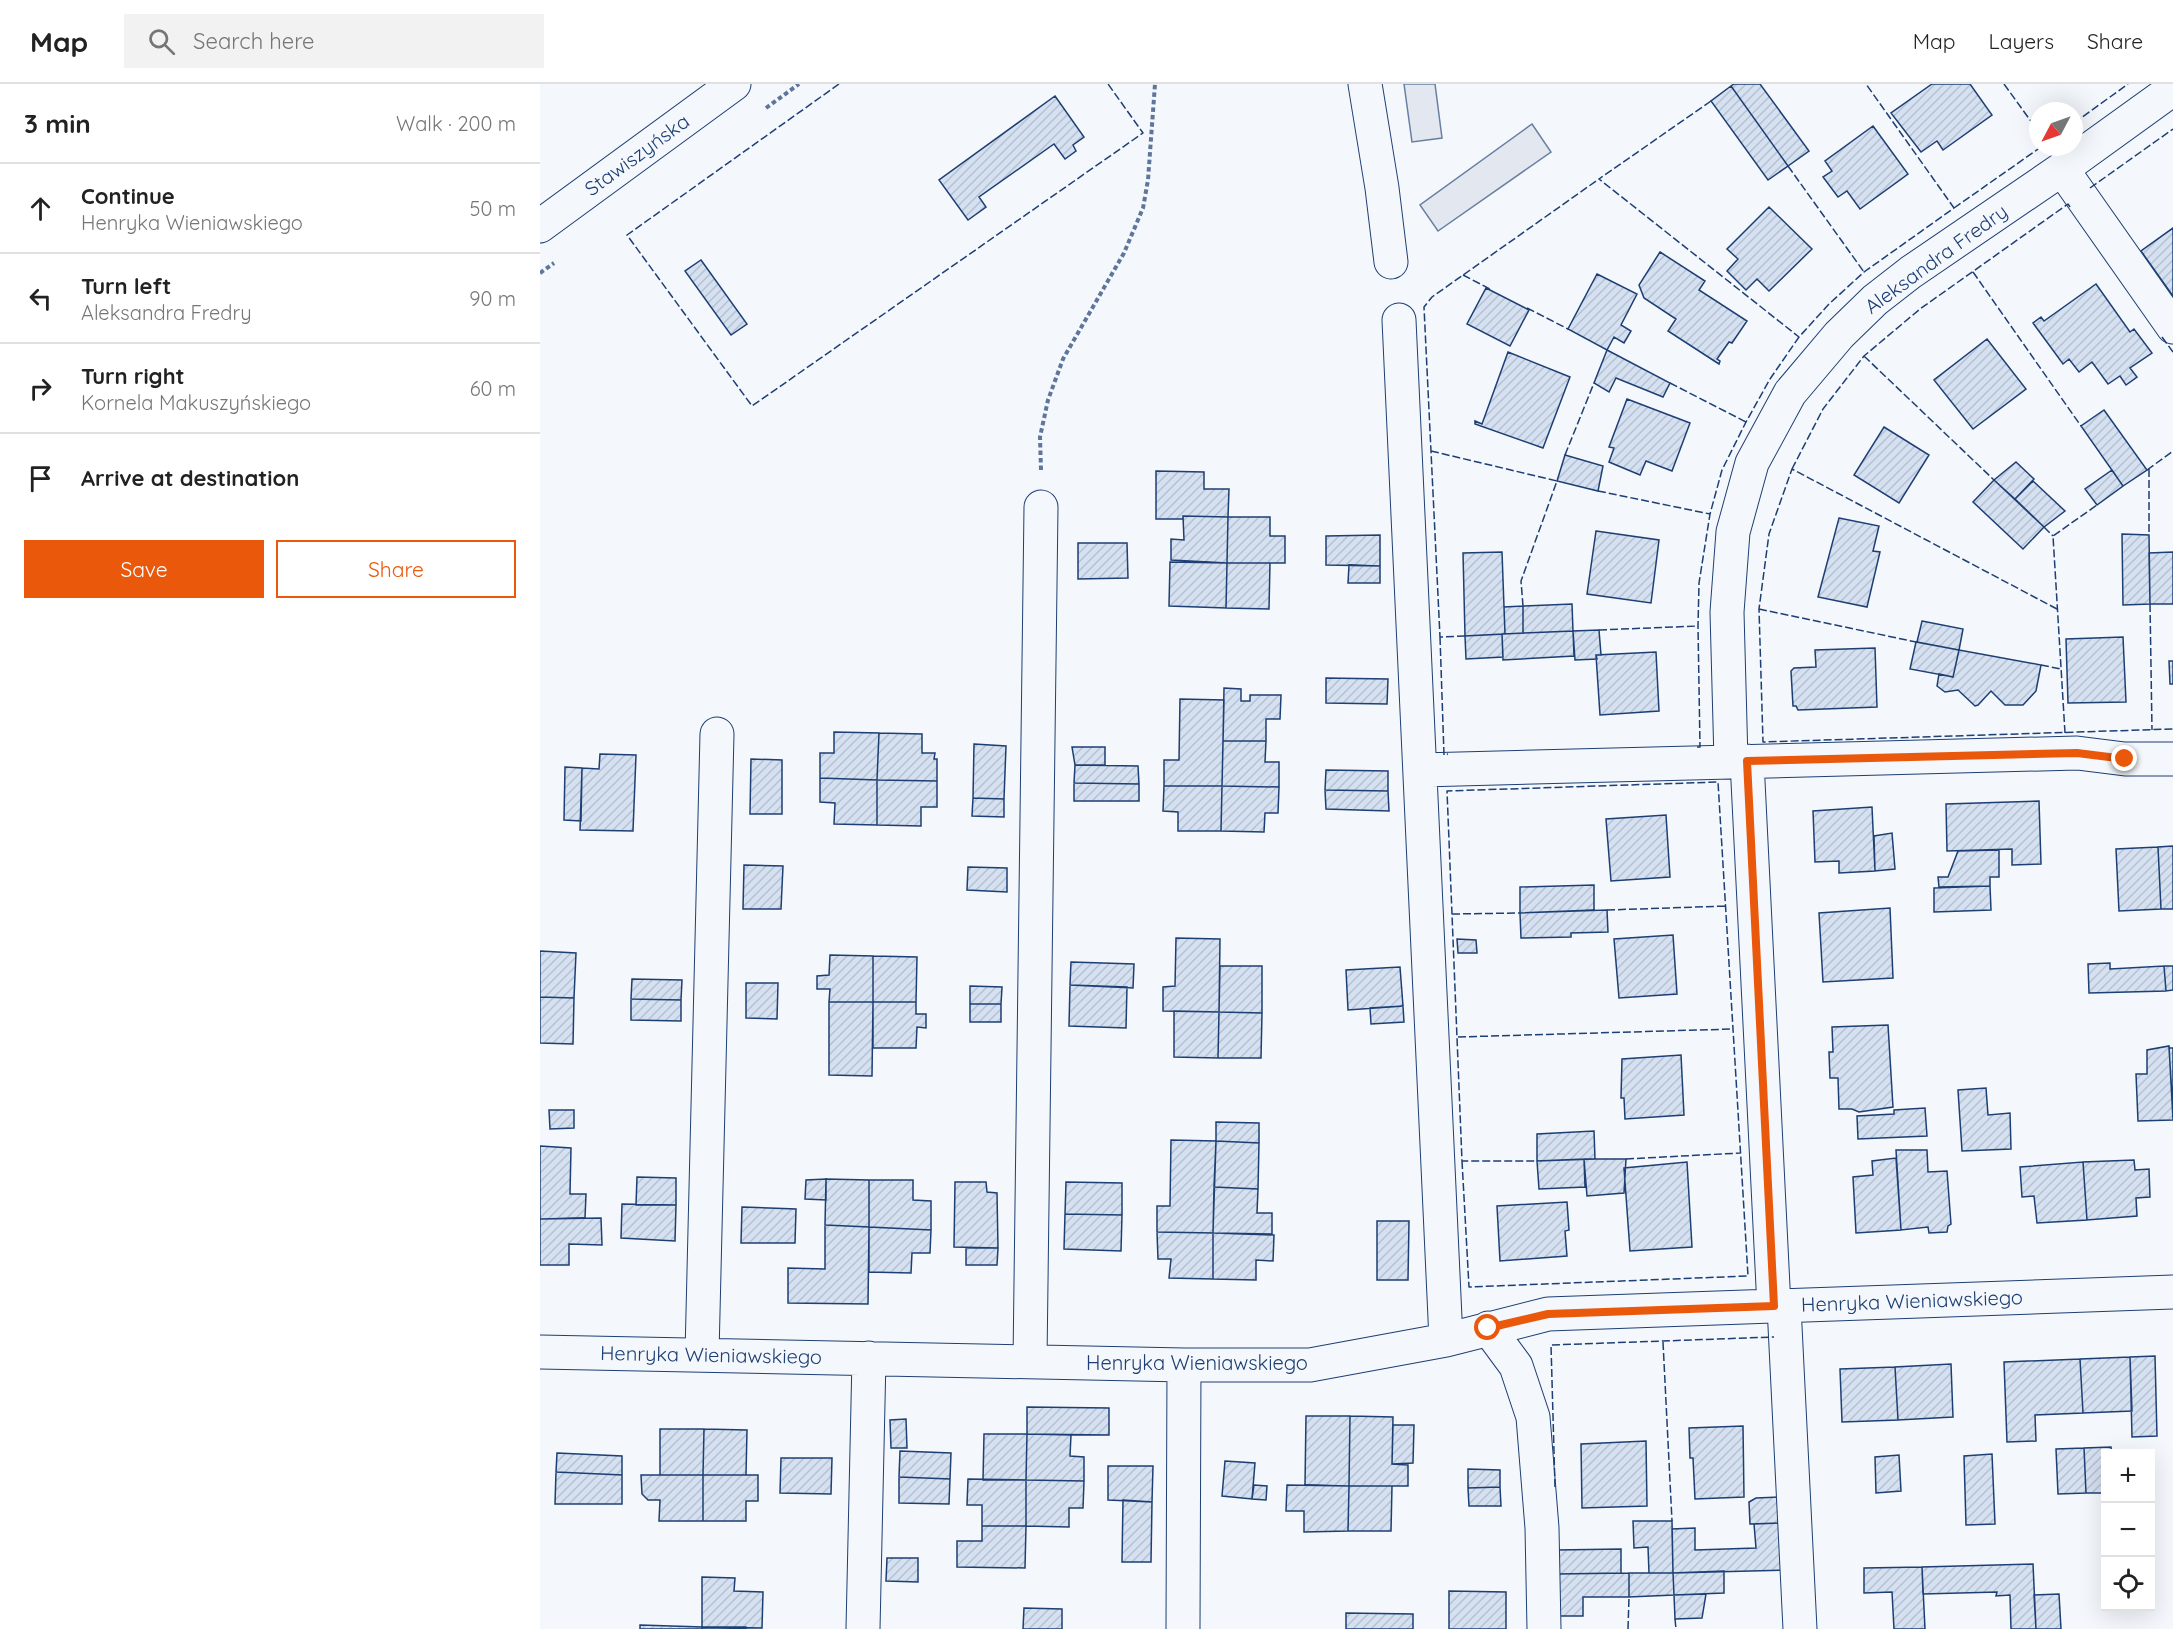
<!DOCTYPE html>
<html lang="en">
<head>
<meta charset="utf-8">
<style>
	:root { --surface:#fff; --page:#f2f2f2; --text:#222; --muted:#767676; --line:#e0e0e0; --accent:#ea580c }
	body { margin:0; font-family:Quicksand,sans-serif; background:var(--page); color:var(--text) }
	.controls { position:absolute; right:18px; bottom:18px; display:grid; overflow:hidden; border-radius:0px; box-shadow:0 6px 24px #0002 }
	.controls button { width:54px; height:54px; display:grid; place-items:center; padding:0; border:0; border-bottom:2px solid var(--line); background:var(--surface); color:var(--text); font:30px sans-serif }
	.compass { position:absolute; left:1489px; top:18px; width:54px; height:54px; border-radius:50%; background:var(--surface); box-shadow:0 6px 24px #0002; rotate:229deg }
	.stop { position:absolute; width:18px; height:18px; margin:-14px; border:4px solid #ea580c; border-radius:50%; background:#fff }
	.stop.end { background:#ea580c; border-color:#fff; box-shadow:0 2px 6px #0008 }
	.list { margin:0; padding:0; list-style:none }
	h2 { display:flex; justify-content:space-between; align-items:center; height:78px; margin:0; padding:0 24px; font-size:26px }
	h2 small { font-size:20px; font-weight:400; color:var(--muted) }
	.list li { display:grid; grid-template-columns:39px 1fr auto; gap:18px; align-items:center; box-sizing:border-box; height:90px; padding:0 24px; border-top:2px solid var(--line) }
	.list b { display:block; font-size:22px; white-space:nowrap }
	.list p { margin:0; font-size:20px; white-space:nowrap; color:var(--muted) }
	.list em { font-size:20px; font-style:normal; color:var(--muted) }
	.actions { display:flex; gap:12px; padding:18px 24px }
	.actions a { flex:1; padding:14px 0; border:2px solid var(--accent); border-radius:0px; text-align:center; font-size:21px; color:var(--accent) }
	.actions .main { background:var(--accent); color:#fff }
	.icon { flex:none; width:33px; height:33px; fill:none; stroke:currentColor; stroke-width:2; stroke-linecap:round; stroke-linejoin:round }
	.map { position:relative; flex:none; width:1633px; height:1545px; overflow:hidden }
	header { display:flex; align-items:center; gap:36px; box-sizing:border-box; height:84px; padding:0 30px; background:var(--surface); border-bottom:2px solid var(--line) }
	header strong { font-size:28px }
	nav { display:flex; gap:33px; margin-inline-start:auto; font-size:21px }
	.search { width:420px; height:54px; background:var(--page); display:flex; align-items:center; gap:15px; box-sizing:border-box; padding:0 21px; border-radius:0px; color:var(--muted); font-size:22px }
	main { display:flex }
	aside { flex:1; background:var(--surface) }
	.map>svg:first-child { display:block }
	.parking { fill:#e3e8f0; stroke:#687fa3; stroke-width:1.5 }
	.building { fill:url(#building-hatch); stroke:#1d3f73; stroke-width:1.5 }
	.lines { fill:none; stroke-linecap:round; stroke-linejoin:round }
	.minor-casing { stroke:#1d3f73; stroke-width:35 }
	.major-casing { stroke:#1d3f73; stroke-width:35 }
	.path { stroke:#5e769c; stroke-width:4; stroke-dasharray:4.5 3; stroke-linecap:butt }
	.minor { stroke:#f4f7fb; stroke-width:33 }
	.major { stroke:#f4f7fb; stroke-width:33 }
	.fence { stroke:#1d3f73; stroke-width:1.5; stroke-dasharray:8 3; stroke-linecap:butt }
	.route { stroke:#ea580c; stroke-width:8 }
	.labels { text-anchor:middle; stroke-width:4.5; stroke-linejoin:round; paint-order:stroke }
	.street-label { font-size:20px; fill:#1d3f73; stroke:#f4f7fb }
</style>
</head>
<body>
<header>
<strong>Map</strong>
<div class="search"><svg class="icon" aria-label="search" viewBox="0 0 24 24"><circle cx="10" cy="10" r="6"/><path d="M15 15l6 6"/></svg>Search here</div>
<nav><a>Map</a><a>Layers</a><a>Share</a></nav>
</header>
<main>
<aside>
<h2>3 min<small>Walk · 200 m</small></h2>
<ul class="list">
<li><svg class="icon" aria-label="ahead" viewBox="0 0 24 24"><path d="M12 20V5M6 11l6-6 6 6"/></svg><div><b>Continue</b><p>Henryka Wieniawskiego</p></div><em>50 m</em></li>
<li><svg class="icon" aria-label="left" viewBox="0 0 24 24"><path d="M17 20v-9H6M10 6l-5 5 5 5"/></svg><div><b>Turn left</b><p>Aleksandra Fredry</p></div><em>90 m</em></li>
<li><svg class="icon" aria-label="right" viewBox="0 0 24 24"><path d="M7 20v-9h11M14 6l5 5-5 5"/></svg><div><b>Turn right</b><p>Kornela Makuszyńskiego</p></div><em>60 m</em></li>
<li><svg class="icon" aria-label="arrive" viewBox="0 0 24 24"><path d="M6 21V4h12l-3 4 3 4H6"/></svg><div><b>Arrive at destination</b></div></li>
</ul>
<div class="actions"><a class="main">Save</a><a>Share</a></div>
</aside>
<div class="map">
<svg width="1633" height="1545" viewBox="0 0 1633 1545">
	<defs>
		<pattern id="building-hatch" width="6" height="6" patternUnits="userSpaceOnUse" patternTransform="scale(1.5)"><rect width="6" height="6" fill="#d5e0f0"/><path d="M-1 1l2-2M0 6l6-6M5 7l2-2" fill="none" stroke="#b6c1d1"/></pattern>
	</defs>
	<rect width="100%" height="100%" fill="#f4f7fb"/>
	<path class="parking" d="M864,0H895L902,54L872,58Z
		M992,40L1011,68L898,147L880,121Z"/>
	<path class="building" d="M1194,0H1220L1269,67L1248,82L1191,2Z
		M1392,0H1430L1452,31L1403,66L1397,57L1381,68L1351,29Z
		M1191,2L1248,82L1228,96L1171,17Z
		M515,12L544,53L533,61L536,67L525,75L514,60L439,113L446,123L428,136L399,96Z
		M1333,42L1368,90L1320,125L1307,107L1298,113L1283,93L1292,87L1285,77Z
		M1229,123L1272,165L1229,207L1217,195L1206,206L1187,187L1198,175L1187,165Z
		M1633,144V212L1601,167Z
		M1120,168L1165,197L1159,206L1207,237L1192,259L1189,258L1177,275L1180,277L1179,280L1128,247L1136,235L1104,214L1099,201Z
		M161,176L207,240L191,251L145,187Z
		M1057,190L1097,210L1081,241L1091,247L1084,259L1074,253L1067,266L1028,245Z
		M1556,200L1590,248L1594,245L1612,269L1590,284L1597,293L1586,301L1580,292L1568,300L1552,278L1539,288L1529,275L1523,280L1493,239L1501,233L1504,237Z
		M946,204L989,226L970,262L927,240Z
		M1447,255L1486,305L1433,345L1394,296Z
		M1067,266L1130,299L1123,313L1076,294L1069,308L1054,299Z
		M968,268L1030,293L1003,364L935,340V337L942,340Z
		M1087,315L1150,339L1132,387L1106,377L1100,391L1069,378L1074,364L1069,363Z
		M1564,326L1607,386L1583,402L1541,342Z
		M1344,343L1389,371L1359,419L1314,391Z
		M1025,371L1063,382L1058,407L1017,397Z
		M1476,378L1494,395L1475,415L1454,396Z
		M1572,386L1583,402L1557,421L1545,405Z
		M616,387L664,388V405H689L688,433L643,432V435H616Z
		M1454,396L1504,443L1483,465L1433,418Z
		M1493,397L1525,427L1504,443L1475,415Z
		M643,432L688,433L687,479L631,476V455L644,456Z
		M688,433H730V452H745V479H687Z
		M1299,434L1339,442L1333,467L1340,468L1327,523L1278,513Z
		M1056,447L1119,456L1111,519L1047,510Z
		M1582,450L1609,451L1610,520L1583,521Z
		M840,451V482L786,481V452Z
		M538,459H587L588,494L538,495Z
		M962,468L965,550L925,552L923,469Z
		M1633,468V520H1610L1609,469Z
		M630,478L687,479L686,524L629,522Z
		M687,479H730L729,525L686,524Z
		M809,481L840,482V499H808Z
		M1032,520L1033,547L983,549V522Z
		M983,522V549L965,550L964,523Z
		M1382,537L1423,545L1419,566L1377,558Z
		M1059,546L1061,571H1056L1057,575L1035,576L1033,547Z
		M1033,547L1034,572L963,576L962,550Z
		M962,550L963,573L926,575L925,552Z
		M1583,553L1586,618L1528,619L1526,555Z
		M1376,558L1419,566L1413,593L1370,585Z
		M1335,564L1337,623L1258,626L1256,622H1253L1251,587L1254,584L1276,583L1275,566Z
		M1419,566L1501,581L1496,607L1483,621H1465L1451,607L1438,621L1435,622L1418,606L1405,608L1397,602L1399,590L1413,593Z
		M1116,568L1119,627L1060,631L1056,571Z
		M1629,577H1633V600H1630Z
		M786,594L848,595L847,620L786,619Z
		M684,604L701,605V617H710V611H741L740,635H726V657H683Z
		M640,615L684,616L682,702H624V676H639Z
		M294,648L339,649L337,696L280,694V669H294Z
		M339,649L382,650V669H395L394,675H397V697L337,696Z
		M683,657H726L725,678H739V703L682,702Z
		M434,660L466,662L464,715L433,714Z
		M532,663H565V681H535Z
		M60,670L96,671L93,747L40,746L42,684L59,685Z
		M211,675L242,676V730H210Z
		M535,681L598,682L599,700L534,699Z
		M25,683L42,684L41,737L24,736Z
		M786,686L848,687V707L785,706Z
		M280,694L337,696V741L294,740L295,719L280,718Z
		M337,696L397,697V723H381V742L337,741Z
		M534,699L599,700V717H534Z
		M624,702H682L681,747H638V728L623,727Z
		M682,702L739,703L738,729H725L724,748L681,747Z
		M785,706L848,707L849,727L786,725Z
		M433,714L464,715V733L432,732Z
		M1499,717L1501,780L1472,781V765L1407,767L1406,720Z
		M1332,723L1335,787L1299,789V777L1275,778L1273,727Z
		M1126,731L1130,793L1071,797L1066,735Z
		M1352,749L1355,785L1335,787L1334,752Z
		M1633,762V825H1621L1618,763Z
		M1618,763L1621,825L1579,827L1576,765Z
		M1459,766V793H1450V802L1399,803L1398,793H1408L1418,767Z
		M204,781L243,782L241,825H203Z
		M428,783L467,784V808L427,806Z
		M1054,801V826L980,829V803Z
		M1450,802L1451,826L1394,828V804Z
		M1350,824L1353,894L1283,898L1279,829Z
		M1067,826L1068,848L1031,849V853L981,854L980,829Z
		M1133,851L1137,910L1079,914L1074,855Z
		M636,854L680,855L679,928L623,927V903L635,902Z
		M917,855L936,856L937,869H918Z
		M0,867L36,869L34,914L0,913Z
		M290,871L333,872V918H289L290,905H277V892L289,891Z
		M333,872L377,873L376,918H333Z
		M531,878L594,880L593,904L530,901Z
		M1570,879V885L1624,882L1626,907L1549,909L1548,880Z
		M680,882H722V929L679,928Z
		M1624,882H1633V906L1626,907Z
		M860,883L863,922L808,926L806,886Z
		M92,895L142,896L141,916L91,915Z
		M206,899H238L237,935L206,934Z
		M530,901L587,903L586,944L529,942Z
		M430,902L462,903L461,920H430Z
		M0,913L34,914L33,960L0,959Z
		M91,915L141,916V937L91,936Z
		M289,918H333L332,992L289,991Z
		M333,918H376V930H386V944L377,943L376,964H333Z
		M430,920H461V938H430Z
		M863,922L864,938L831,940L830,924Z
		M634,927L679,928L678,974L634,973Z
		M679,928L722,929L721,974H678Z
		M1348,941L1353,1023L1319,1028L1312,1025H1299L1298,994H1290L1289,968H1293L1292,943Z
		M1629,962L1633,1036L1598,1037L1596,990H1607V966Z
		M1629,964H1633V1027Z
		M1141,971L1144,1031L1085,1035L1084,1014H1081L1082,975Z
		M1446,1004L1448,1031L1470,1029L1471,1065L1422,1067L1418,1006Z
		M1385,1024L1387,1052L1318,1055L1317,1032L1354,1030V1026Z
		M9,1026H34V1044L10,1045Z
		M676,1038L719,1039V1059L676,1057Z
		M1054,1047L1055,1075L997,1077V1050Z
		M631,1056L676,1057L673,1149L617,1148V1122H630Z
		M676,1057L719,1059L718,1105L674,1103Z
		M0,1062L31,1064L30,1110H46L45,1134L0,1135Z
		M1356,1066H1387L1388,1088L1407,1087L1411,1140L1408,1142L1407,1148L1389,1149L1388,1143L1361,1146Z
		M1356,1074L1361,1146L1316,1149L1313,1093L1333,1091L1332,1077Z
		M1044,1075L1045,1103L999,1105L997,1077Z
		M1044,1075H1086L1084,1109L1047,1112Z
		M1594,1076L1595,1086L1609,1085L1610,1113L1596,1114L1597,1132L1547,1136L1543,1078Z
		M1147,1078L1152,1163L1090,1167L1084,1084Z
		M1543,1078L1547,1136L1497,1139L1494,1112L1482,1113L1480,1083Z
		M97,1093L136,1094V1121H96Z
		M286,1095L329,1096V1143L285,1141Z
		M286,1095V1116L265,1115L266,1096Z
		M329,1096H373V1116L391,1117V1146L329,1143Z
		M415,1098H446L447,1108L457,1109L458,1164L414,1163Z
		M526,1098L582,1099V1131L525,1130Z
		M674,1103L718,1105L717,1129H732V1150L673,1149Z
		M1027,1118L1029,1146L1025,1147L1027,1172L960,1177L957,1122Z
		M82,1120L136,1121L135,1157L81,1154Z
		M202,1123L256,1125L255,1159H201Z
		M525,1130L582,1131L581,1167L524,1165Z
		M61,1134L62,1161L29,1160V1181H0V1135Z
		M837,1137H869L868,1196H837Z
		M285,1141L329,1143L328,1220L248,1219V1184L285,1185Z
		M329,1143L391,1146L390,1169H372L371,1189L329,1188Z
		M617,1148L673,1149V1195L629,1194L631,1175H618Z
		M673,1149L734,1151L733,1177L716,1176V1196L673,1195Z
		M426,1164H458L457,1181H426Z
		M1615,1272L1617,1352L1592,1353L1590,1273Z
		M1590,1273L1592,1327L1543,1329L1540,1275Z
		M1540,1275L1543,1329L1495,1331L1496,1357L1467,1358L1464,1278Z
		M1411,1280L1413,1333L1358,1336L1355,1283Z
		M1355,1283L1358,1336L1302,1338L1300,1285Z
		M487,1323L569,1324V1351L487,1350Z
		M766,1332H810L809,1402L765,1401Z
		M810,1332L853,1333L852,1380L868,1381V1402H809Z
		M366,1335L367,1364H351L350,1336Z
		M853,1341H874L873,1379L852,1380Z
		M1203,1342L1204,1413L1155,1415L1153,1374H1150L1149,1344Z
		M120,1345H164L163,1391H120Z
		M164,1345L207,1346L206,1391H163Z
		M444,1350H487L486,1396H443Z
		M487,1350L531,1351L530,1372L544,1373V1397L486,1396Z
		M1106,1357L1107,1422L1042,1424L1041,1360Z
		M1571,1363L1572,1370H1566V1409H1546L1544,1364Z
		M1544,1364L1546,1409L1518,1410L1516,1365Z
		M360,1367L411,1369L410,1395L359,1393Z
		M17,1369L82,1372V1391L16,1388Z
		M1452,1370L1455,1440L1426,1441L1424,1372Z
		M1359,1371L1361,1407L1336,1409L1335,1373Z
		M241,1374H292L291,1410L240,1409Z
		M685,1377L715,1379L712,1415L682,1412Z
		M568,1382H613L612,1418L568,1416Z
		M928,1385L960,1386V1403L928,1404Z
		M16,1388L82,1391V1420H15Z
		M101,1391H163V1437H119L120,1416H108L102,1410Z
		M163,1391H218V1417H206V1437H163Z
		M359,1393L410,1395L409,1420L359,1419Z
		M428,1395L486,1396V1442H442V1421H427Z
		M486,1396L544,1397L543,1424H529V1443L486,1442Z
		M714,1401L727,1402L726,1416L712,1415Z
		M747,1401L809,1402L808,1447L764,1448V1427H746Z
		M809,1402H852L851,1447H808Z
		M960,1403L961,1422H929L928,1404Z
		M1242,1413L1243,1439L1210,1440L1209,1418L1216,1414Z
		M583,1416L612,1418L611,1478H582Z
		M1093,1437H1132L1133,1489H1109L1108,1463L1094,1464Z
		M1243,1439L1245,1486L1133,1489L1132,1445L1155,1444V1466L1216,1464L1214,1440Z
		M442,1442H486L485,1484L417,1483V1457H442Z
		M1081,1465V1489L1017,1490L1016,1466Z
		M347,1474H378V1498L346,1497Z
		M1493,1480L1496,1545H1471L1470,1511L1456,1512L1457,1508L1383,1510L1382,1483Z
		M1382,1483L1385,1545H1354L1352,1508L1324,1509V1484Z
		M1184,1487V1509L1134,1511L1133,1489Z
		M1089,1489V1513H1043V1532H1018L1017,1490Z
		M1089,1489H1133L1134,1511L1089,1513Z
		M162,1493L195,1494L194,1507L223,1508L222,1544L162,1543Z
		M909,1507L966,1508V1545H909Z
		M1166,1510L1162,1534L1135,1535L1134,1511Z
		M1519,1510L1521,1545H1496L1494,1511Z
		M484,1524L522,1525V1545H483Z
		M806,1529L873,1530V1545H806Z
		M100,1541L162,1543V1545H100Z
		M162,1543H206V1545H162Z"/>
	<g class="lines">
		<g class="minor-casing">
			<path id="minor" d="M825,0L842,104L851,178
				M1522,85L1633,243
				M859,236L906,1256
				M1191,677L1187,528L1193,448L1212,379L1250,309L1299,251L1335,216L1371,188L1522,85L1633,5
				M1207,677L1234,1223
				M881,686L1537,669L1585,675H1633
				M1244,1222L1260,1545
				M948,1244L976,1282L993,1333L1002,1444L1004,1545
				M0,1268L644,1281H770L906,1256L1008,1230L1633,1208
				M162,1270L177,650
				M490,1276L501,423
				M323,1545L329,1274
				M643,1545L644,1281"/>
		</g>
		<g class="major-casing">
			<path id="major" d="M0,142L194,0"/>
		</g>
		<path class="path" d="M226,24L259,0
			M0,189L14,179
			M501,386L500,353L508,316L523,275L584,169L603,124L608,96L615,0"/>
		<use href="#minor" class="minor"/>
		<use href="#major" class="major"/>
		<path class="fence" d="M299,0L87,151L212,322L603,49L568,0
			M1464,0L1498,47
			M1171,17L1059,95L1259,253
			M1534,39L1588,0
			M1248,82L1324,188
			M1550,104L1633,45
			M1414,124L1501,63
			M1433,188L1541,342
			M923,191L950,205
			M987,224L1028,245
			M1622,253L1633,268
			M1324,272L1454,396
			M1130,299L1206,338
			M891,367L1017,397L981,497L983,522
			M1025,371L1054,299
			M1252,385L1283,325L1324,272L1380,225L1528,120L1530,123
			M1609,385V451
			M1607,386L1633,367
			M1058,407L1170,430
			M1504,443L1513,452
			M1610,520L1612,646
			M1219,525L1376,558
			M1517,525L1252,385L1229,450L1219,525L1223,658L1633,645
			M1059,546L1158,542
			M925,552L900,553L884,223L892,213L1059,95
			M900,553L904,671L908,670
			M1501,581L1521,585
			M1525,649L1513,452L1557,421
			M1157,663H1160L1158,542L1159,499L1170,430L1182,386L1206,338L1230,295L1259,253L1289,220L1324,188L1414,124L1326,0
			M1067,826L1187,822
			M912,830L980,829
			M918,953L1193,945
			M1086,1075L1200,1069
			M922,1077L929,1203L1208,1192L1178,698L907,707L922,1077H997
			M1123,1258L1132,1437
			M1015,1403L1011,1261L1234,1253
			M1135,1535L1136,1545
			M1088,1545L1089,1513"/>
	</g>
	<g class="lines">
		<path class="route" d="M948,1244L1008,1230L1234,1222L1207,677L1537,669L1585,675"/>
	</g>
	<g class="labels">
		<g class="street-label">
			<text transform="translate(97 71) rotate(-36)" y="7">Stawiszyńska</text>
			<text transform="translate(1396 175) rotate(-36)" y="7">Aleksandra Fredry</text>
			<text transform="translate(1372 1217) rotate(-2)" y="7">Henryka Wieniawskiego</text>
			<text transform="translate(171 1271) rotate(1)" y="7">Henryka Wieniawskiego</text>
			<text x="657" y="1286">Henryka Wieniawskiego</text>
		</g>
	</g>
</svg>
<div class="controls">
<button>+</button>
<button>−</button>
<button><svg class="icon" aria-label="locate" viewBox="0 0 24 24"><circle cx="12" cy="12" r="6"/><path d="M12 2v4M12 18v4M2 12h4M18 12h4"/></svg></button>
</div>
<svg class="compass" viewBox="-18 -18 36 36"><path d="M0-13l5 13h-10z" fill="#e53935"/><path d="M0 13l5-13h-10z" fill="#767676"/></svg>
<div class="stop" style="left:948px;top:1244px"></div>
<div class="stop end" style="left:1585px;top:675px"></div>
</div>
</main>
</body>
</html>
